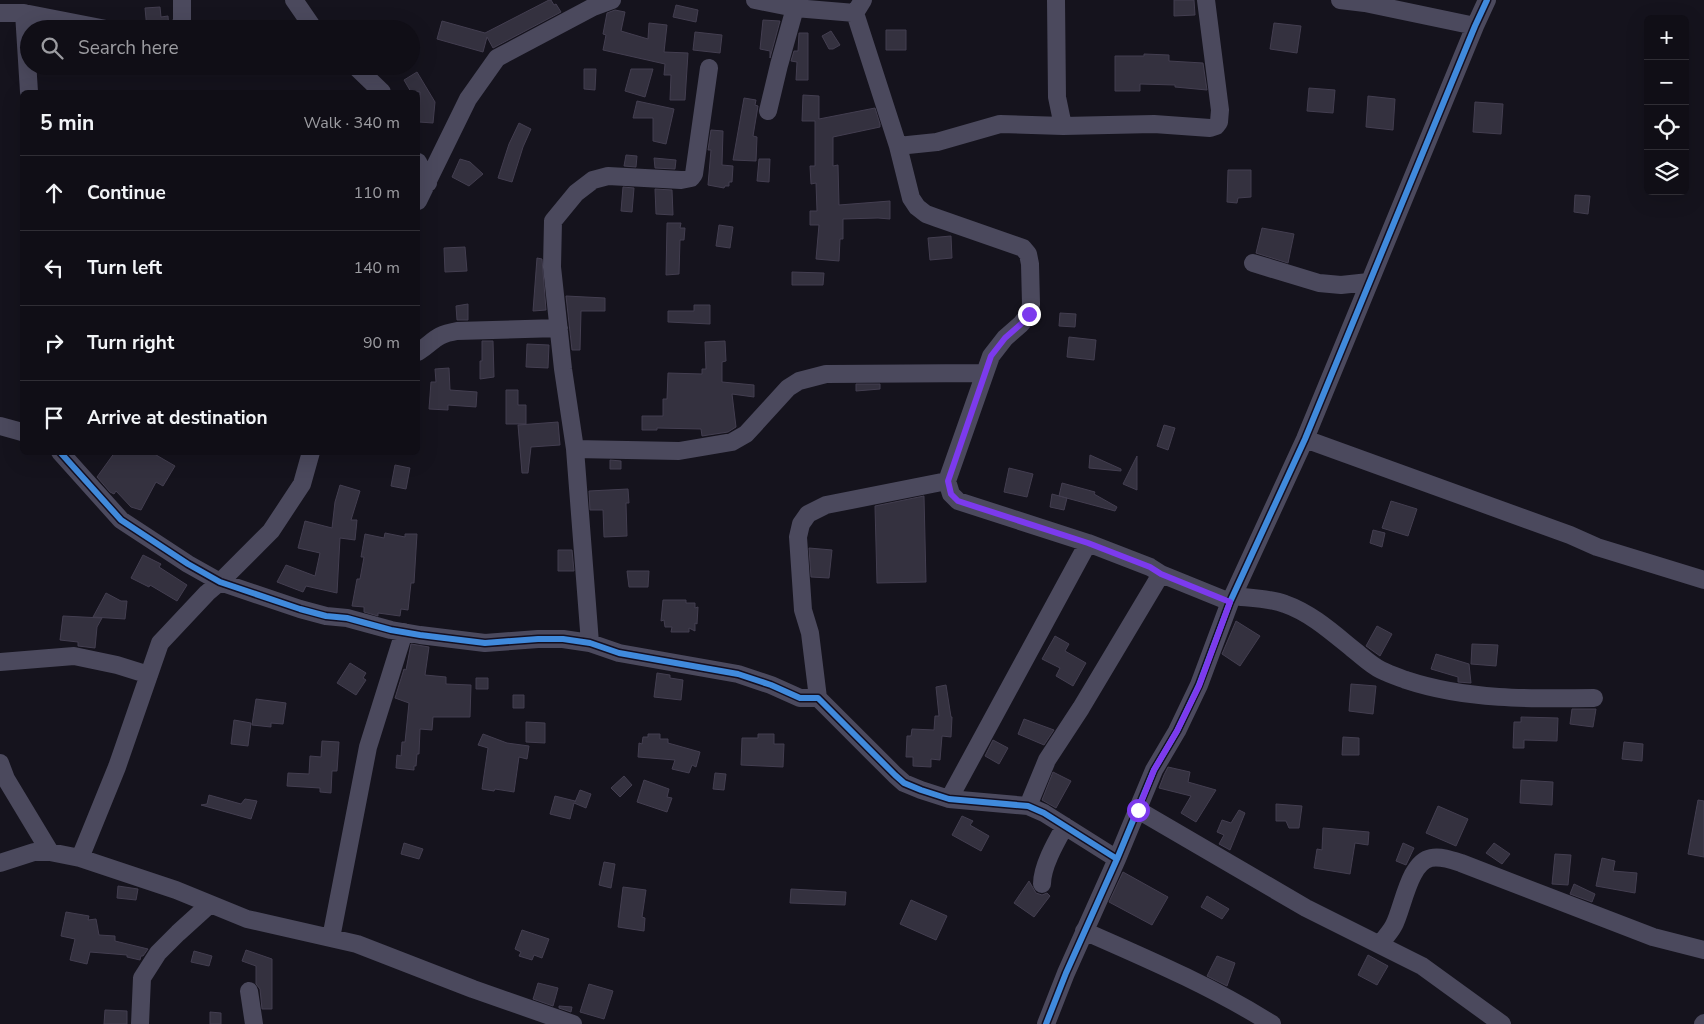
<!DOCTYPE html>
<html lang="en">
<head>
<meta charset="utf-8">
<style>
	:root { --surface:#100e16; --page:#1e1c23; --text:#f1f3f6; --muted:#9c9ca1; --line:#302e35 }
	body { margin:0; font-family:"Nunito Sans",sans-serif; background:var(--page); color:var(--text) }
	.controls { position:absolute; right:15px; top:15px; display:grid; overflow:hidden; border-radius:8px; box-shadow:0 5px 20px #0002 }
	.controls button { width:45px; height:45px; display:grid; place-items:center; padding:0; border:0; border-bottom:1px solid var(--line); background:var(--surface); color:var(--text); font:25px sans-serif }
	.stop { position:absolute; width:15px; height:15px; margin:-11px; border:4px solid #7c3aed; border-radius:50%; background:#fff }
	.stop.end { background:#7c3aed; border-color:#fff; box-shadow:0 1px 5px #0008 }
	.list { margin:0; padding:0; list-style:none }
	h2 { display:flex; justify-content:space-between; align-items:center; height:65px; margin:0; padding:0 20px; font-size:21px }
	h2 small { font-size:16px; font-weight:400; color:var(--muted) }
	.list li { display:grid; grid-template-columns:32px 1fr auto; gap:15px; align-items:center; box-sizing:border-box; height:75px; padding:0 20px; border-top:1px solid var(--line) }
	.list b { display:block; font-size:19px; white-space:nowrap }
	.list em { font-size:16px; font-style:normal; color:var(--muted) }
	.icon { flex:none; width:28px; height:28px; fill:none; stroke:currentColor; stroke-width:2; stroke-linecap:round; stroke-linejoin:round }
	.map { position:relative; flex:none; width:1704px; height:1024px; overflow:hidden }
	.search { position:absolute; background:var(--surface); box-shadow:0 5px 20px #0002; left:20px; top:20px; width:400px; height:55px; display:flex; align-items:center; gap:12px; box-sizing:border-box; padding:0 18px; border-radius:28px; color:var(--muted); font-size:19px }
	.panel { position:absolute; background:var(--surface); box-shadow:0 5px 20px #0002; left:20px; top:90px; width:400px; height:365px; border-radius:8px }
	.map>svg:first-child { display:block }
	.building { fill:#34313f; stroke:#433e50 }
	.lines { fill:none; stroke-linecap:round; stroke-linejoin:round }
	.minor { stroke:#4b495d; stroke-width:18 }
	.cycleway-casing { stroke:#130f21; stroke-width:9 }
	.cycleway { stroke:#408adc; stroke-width:6 }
	.route { stroke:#7c3aed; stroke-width:6 }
</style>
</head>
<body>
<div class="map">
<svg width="1704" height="1024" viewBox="0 0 1704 1024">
	<rect width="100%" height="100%" fill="#15131d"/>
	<path class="building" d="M549,0H551L554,5L556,4L561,12L493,48L487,37L483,52L437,39L442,21L485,33Z
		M1174,0H1194L1195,15L1174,16Z
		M676,5L698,10L696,22L673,17Z
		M160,7L161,17L168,16L169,29H147L145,8Z
		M615,10L625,12L621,31L648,39L649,23L667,25L664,52L688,53L685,100H670L671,75H664L665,64L603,50L606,35L603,34L607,13Z
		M763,20L780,21L770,58V51L760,49Z
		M1274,23L1301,26L1297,53L1270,49Z
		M886,30H906V50H886Z
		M831,31L840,45L833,49H829L822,36Z
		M695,32L722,35L720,53L693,50Z
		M799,33H808V80H796L797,62L791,61L794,51H798Z
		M1144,54L1169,55V61L1203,63L1207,90L1175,87V85L1140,84V91H1115V56H1144Z
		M584,69H596L595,90L584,89Z
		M631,69H653L645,97L625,91Z
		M417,72L435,102L433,123L419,122L420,92H411L404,80Z
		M1309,88L1335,90L1333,113L1307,111Z
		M803,95L819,96V119L875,108L880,124V127L833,137V166L838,165L839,205L890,201V219L878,218L843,219V239H840L839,261L816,259L819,225H810V211H817L816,183L811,184L810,166H815V121H802Z
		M1368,96L1395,99L1393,130L1366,127Z
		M744,98L756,100L755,105L758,106L753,136L757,137L756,161L733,160Z
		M637,101L674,109L666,144L653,141V118H633Z
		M1475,102L1503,104L1501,134L1473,132Z
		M519,123L531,129L523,147L512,182L498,178L509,144Z
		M711,130L723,131L722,165L733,166L732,182H729V186H725L724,188L708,185L711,150H708Z
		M626,155L637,156L636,167L624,166Z
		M654,158L676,160L675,169L655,168Z
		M460,159L470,162L483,174L469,186L452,177Z
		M759,159H770L769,182L757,181Z
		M1228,170H1251V197L1238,198L1237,203L1227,202Z
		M623,187L634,188L632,212L621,211Z
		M655,189L672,190L673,215L656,214Z
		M1575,195L1590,196L1588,214L1574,212Z
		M667,223H681L680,228H685L684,240H680L679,274L666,275Z
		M719,225L733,227L730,248L716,246Z
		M1262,228L1294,234L1288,263L1256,253Z
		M951,236L952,258L930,260L928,238Z
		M465,247L467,271L445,272L444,248Z
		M537,258L542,259L546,310L533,311Z
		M792,272L824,273L823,285H792Z
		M566,296L605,298V311H581L580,350H572Z
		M468,304V320H457L456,306Z
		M694,305H710V324L668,322V311H694Z
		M1060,313L1076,314L1075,327L1059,326Z
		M1069,337L1096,340L1094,360L1067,357Z
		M482,341H493L494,377L480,379V361H482Z
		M725,341L726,361L722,362V382L754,385V397L732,394L736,427L728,432L702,436L701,429L657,428V430H642V416H663V399H667L668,373L702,374V369H706L705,342Z
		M527,344L549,345L548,368L526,367Z
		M449,368L450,390L477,392L476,407L448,405V410L429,409L431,382H436L435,369Z
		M856,384H880V389L856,391Z
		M506,390H518V405H526V424H506Z
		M558,422L560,445L531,447L528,473H522L518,425Z
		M1164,425L1175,428L1168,450L1157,446Z
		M115,452H151L175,466L163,486L156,482L141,510L131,507L116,491L114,494L110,492L97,477Z
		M1090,455L1121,469V471L1089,468Z
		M1137,456V490L1123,484Z
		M610,460L621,461V469H610Z
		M395,465L410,468L406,489L391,486Z
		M1009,468L1033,474L1027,497L1004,492Z
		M1062,483L1095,492L1094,494L1117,507L1115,511L1059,496Z
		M340,485L360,491L351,520H357L355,540L340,538L337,593L306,586L303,592L277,582L286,565L315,576L320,553L298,548L305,521L332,528L335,502Z
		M628,489L629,503H626L627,536L604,537L603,510H590L589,491Z
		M1052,494L1067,498L1064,510L1050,507Z
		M924,496L926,582L877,583L875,506Z
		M1391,501L1417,509L1408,536L1382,528Z
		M1373,530L1385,533L1382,547L1370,543Z
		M385,533L405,537V534H417L414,583H411L408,610L401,609L400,616L378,613V616L364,612V607L352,606L357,579H360L364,557H361L365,534L384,538Z
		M809,548L832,550L829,578L811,577Z
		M558,550H572L574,571H558Z
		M143,555L161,564L159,567L187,585L177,601L150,585L149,587L131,578Z
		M627,571H649L648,587H629Z
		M106,593L121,601H127L125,619L93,617Z
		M663,600H686V603H695V608L698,607L697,624L695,623V631L689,628V632H671L672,627H665L664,620L661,621Z
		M63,616L102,618L97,627L95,648L78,646V642L60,640Z
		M1236,621L1260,636L1240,666L1222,654Z
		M1377,626L1392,634L1380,656L1366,646Z
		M1055,636L1069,644L1065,651L1086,663L1073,686L1056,676L1060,668L1042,659Z
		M411,644L429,647L425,675L446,677V684L471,685L470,717H433L432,730L420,729L419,754H417L416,766H414V770L396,768L397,755L401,756L402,742H405L409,703L395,698L404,669L406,670Z
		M1472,644L1498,645L1496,666L1471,664Z
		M1436,654L1469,664L1471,683L1458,682V677L1431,669Z
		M350,663L366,673L363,678L366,680L356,695L337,683Z
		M657,673L670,675V678L683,680L681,700L654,697Z
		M476,678H488V689H476Z
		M1351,684L1376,686L1373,714L1349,711Z
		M946,685L951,717H952L951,737L942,736L940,760L931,759V767L913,766V757H906L907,736H911L912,729L934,730L935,716H939L936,687Z
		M513,695H524V708H513Z
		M256,699L286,703L283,724L271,723V727L252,725Z
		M1572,709H1596L1593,727L1570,724Z
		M1521,717L1558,718L1557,741L1524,740V748H1513L1514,722H1521Z
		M1024,719L1054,730L1044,745L1018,734Z
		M234,720L251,723L248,746L231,744Z
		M526,722L545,723V743L526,742Z
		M483,734L507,743L529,746L527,759L519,757L514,792L495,789L494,791L482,789L488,748L478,745Z
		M648,734H660V739H668V743L700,752L696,767L692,765L689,773L672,769L675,760L638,757L639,743L642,744L643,737H648Z
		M758,734H774V744H784L783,767L741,765L742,738H758Z
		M1343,737L1359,738V755H1342Z
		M993,740L1008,748L999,764L985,756Z
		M322,741L339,742L337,771H332L331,793L320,792V788L287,786L288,773L309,774L310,756L321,757Z
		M1624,742L1643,744L1642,761L1622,759Z
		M1168,767L1190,772L1188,782L1216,790L1196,822L1181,813L1191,796L1159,788L1164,775Z
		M1053,772L1071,781L1056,808L1042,800Z
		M715,773L726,774L724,790L713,789Z
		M624,776L632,785L620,797L611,788Z
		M644,780L669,789L667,797L672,798L667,812L637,802Z
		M1521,780L1553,782L1552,805L1520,803Z
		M580,790L591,794L586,808L574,803L570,819L550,814L555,796L575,801V802Z
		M209,795L241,804L245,799L257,801L251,819L201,805L207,804Z
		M1698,800L1704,801V857L1688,854Z
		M1276,804L1302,806L1299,828H1289L1286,821H1276Z
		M1438,806L1468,819L1456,846L1426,833Z
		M1239,810L1245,813L1230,850L1219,844L1224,835L1217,832L1222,820L1231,823Z
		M962,816L973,821L970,825L989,836L981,851L952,835Z
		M1323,828L1369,832L1368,845L1355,843L1350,874L1314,868L1317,849L1322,850Z
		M404,843L423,849L419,859L401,854Z
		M1403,843L1414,848L1406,865L1396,861Z
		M1494,843L1510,854L1502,864L1486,853Z
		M1555,854L1571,855L1568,885L1552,884Z
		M1602,858L1615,861L1613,871L1637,873L1635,893L1596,886Z
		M604,862L615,864L611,888L599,885Z
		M1123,872L1168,897L1152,925L1109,902Z
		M1029,881L1036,893L1042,895L1047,893L1050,896L1034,917L1014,903Z
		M1574,884L1595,894L1592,902L1570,894Z
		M118,886L138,889L136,900L117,898Z
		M623,887L646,890L642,917L645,918L644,931L618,927Z
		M791,889L846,892L845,905L790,903Z
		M1207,896L1229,909L1222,919L1201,907Z
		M911,900L947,916L936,940L900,924Z
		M66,912L89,916L88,920L96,919L99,935L115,936V941L148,949L143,956H141L140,960L127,957V955L90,952L87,964L70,960L75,939L61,936Z
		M522,930L549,939L542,958L534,955L532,960L519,956L521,952L515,949Z
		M246,950L272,959V1009H262L260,989L256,984V966L242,961Z
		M194,951L212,956L209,966L191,962Z
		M1368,955L1388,966L1377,985L1358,975Z
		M1217,956L1235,963L1227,986L1207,976Z
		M538,983L558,988L553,1006L533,999Z
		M589,984L613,991L604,1019L580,1012Z
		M559,1006L572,1007L571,1012L559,1008Z
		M105,1010L127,1011V1024H104Z
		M210,1012L221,1013V1024H210Z"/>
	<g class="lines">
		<path class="minor" d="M294,0L314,29
			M755,0L795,8L855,13L863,0
			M1056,0L1057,97L1063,126
			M1340,0L1365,3L1475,26
			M0,13H24L106,29
			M24,13L29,92
			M855,13L898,146L911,198L917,207L926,214L937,218L1023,248L1028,254L1030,264L1031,304L1029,314L1021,324L1005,338L991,356L947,481L951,494L958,501L1088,543L1150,567L1161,574L1230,602
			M180,29L182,19V0
			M355,66L382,92
			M768,111L779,65L795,8
			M898,146L937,142L1000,124L1063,126L1154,124L1210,128L1216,126L1219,122L1220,110L1206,0
			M418,162L428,183
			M418,201L468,99L497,58L593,7L612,0
			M1253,263L1319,283L1341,285L1369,282
			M418,352C435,341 434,335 457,331L559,328
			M0,426L22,432
			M1305,439L1570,535L1597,547L1704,580
			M575,449L679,451L732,442L746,434L788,388L799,381L826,374L985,373
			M60,452L121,520L188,564L220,582L300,609L326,616L347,618L391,630L420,635L485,643L538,639H563L590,643L619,653L738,674L771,685L800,698H818L895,775L904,783L921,790L949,799L1028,806L1044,813L1117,859
			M1232,596C1250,598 1269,598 1285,604C1311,613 1333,633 1354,650C1363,657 1371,665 1381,670C1389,674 1398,677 1406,680C1466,700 1531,699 1594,698
			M590,643L575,449L563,369L552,267L553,221L576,193L593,180L608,176L681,180L691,178L694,174L709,68
			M0,662L74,656L117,665L149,675
			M818,698L810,633L803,610L798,537L801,524L808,514L826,505L947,481
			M0,763L6,779L50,852L80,858L176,890L247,919L357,944L473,989L573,1024
			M949,799L1088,543
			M1028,806L1047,760L1081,708L1161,574
			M1138,810L1306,908L1422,966L1502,1024
			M80,858L117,767L160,643L207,593L220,582L271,531L302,484L311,452
			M0,863L34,852H50
			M1042,884C1042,866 1056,842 1065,826
			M1084,931C1150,960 1211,986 1272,1024
			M331,938L368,747L404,632
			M1380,944C1385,938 1391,931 1394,925C1403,908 1409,862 1431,858C1441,856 1452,860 1461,863L1653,937L1704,950
			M249,991L254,1024
			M140,1024L142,978L158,953L178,933L210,904
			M1046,1024L1066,973L1117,859L1154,770L1177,731L1199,685L1230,602L1305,439L1475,26L1487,0
			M1703,1024L1704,1023"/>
		<g class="cycleway-casing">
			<path id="cycleway" d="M60,452L121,520L188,564L220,582L300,609L326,616L347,618L391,630L420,635L485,643L538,639H563L590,643L619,653L738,674L771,685L800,698H818L895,775L904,783L921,790L949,799L1028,806L1044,813L1117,859
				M1046,1024L1066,973L1117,859L1154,770L1177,731L1199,685L1230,602L1305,439L1475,26L1487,0"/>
		</g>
		<use href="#cycleway" class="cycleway"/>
	</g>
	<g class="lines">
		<path class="route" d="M1029,314L1021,324L1005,338L991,356L948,481L951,494L958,501L1088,543L1150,567L1161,574L1230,602L1199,686L1177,731L1154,770L1138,810"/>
	</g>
</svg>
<div class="controls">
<button>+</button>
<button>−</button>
<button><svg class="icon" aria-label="locate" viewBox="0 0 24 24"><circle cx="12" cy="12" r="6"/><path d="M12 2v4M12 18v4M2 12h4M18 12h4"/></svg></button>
<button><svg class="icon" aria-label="layers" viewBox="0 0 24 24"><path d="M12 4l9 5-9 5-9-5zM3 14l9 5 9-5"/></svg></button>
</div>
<div class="stop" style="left:1138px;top:810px"></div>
<div class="stop end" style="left:1029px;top:314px"></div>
<div class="search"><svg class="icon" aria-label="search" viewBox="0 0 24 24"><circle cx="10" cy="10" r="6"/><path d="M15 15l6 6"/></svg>Search here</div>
<section class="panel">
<h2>5 min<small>Walk · 340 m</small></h2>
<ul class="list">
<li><svg class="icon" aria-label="ahead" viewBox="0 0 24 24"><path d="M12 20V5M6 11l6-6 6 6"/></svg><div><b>Continue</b></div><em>110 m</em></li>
<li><svg class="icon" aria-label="left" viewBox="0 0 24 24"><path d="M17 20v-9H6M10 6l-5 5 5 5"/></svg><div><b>Turn left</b></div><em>140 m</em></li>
<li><svg class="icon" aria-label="right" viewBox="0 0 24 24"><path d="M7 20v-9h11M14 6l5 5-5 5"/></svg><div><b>Turn right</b></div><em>90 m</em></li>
<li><svg class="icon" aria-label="arrive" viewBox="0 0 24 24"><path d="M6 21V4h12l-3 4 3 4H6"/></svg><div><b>Arrive at destination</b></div></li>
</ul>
</section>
</div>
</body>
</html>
